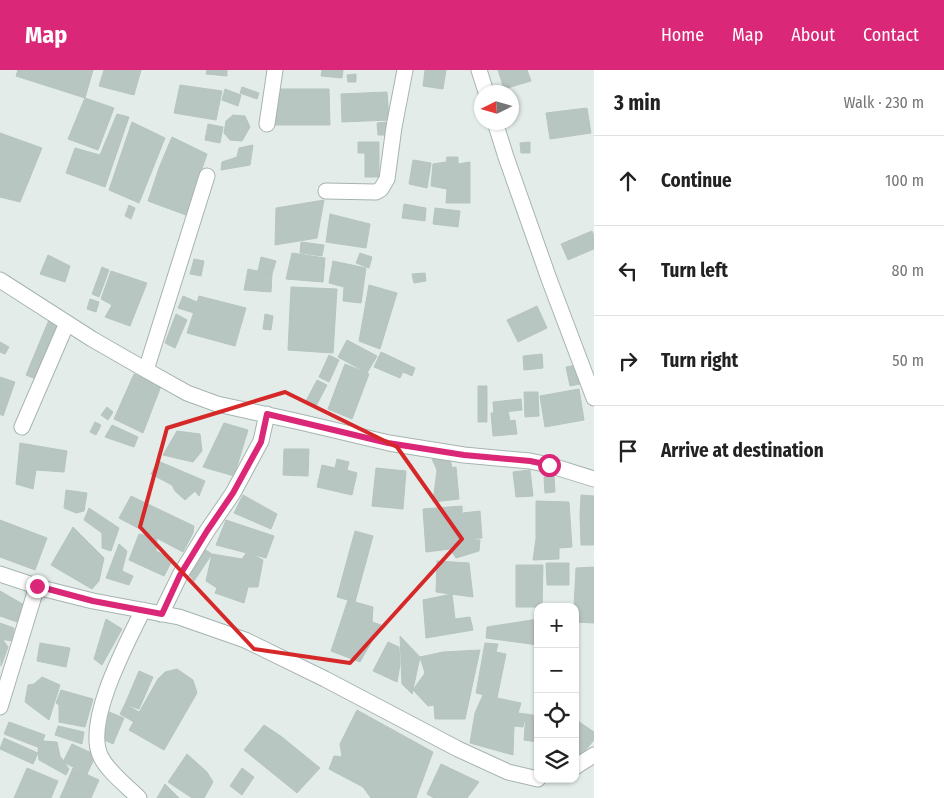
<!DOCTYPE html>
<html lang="en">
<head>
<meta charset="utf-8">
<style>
	:root { --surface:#fff; --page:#f2f2f2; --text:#222; --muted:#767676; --line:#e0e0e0; --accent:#db2777 }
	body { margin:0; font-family:"Fira Sans Condensed",sans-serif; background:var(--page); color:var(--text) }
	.controls { position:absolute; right:15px; bottom:15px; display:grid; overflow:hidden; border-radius:10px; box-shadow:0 1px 4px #0004 }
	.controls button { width:45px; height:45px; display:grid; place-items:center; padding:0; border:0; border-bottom:1px solid var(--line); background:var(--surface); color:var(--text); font:25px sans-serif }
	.compass { position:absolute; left:474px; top:15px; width:45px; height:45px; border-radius:50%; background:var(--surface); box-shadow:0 1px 4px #0004; rotate:265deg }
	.stop { position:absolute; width:15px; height:15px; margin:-11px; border:4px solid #db2777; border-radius:50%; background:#fff }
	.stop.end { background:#db2777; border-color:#fff; box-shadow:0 1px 5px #0008 }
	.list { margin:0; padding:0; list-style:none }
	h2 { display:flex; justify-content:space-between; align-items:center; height:65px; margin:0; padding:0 20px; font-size:21px }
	h2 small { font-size:16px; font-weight:400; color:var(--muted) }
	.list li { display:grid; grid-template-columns:32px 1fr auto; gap:15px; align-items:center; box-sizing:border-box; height:90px; padding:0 20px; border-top:1px solid var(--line) }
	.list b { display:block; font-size:19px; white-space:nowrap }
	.list em { font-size:16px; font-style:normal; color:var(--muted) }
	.icon { flex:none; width:28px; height:28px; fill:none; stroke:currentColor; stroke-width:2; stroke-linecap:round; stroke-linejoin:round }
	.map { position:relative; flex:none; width:594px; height:728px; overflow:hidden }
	header { display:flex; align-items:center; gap:30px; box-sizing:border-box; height:70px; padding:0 25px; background:var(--accent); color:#fff }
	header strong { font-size:24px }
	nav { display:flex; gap:28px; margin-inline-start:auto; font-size:18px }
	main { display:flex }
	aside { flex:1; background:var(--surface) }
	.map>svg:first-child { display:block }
	.building { fill:#b8c6c2; stroke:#b6c5c1 }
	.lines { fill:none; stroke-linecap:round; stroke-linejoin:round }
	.minor-casing { stroke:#a6b4b1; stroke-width:17 }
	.minor { stroke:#fff; stroke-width:15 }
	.route { stroke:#db2777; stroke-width:6 }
	.marked { fill:none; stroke:#d62828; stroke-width:4; stroke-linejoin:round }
</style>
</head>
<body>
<header>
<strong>Map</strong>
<nav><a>Home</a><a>Map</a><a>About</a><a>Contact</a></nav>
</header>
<main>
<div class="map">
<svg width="594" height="728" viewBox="0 0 594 728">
	<rect width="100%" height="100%" fill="#e3ece9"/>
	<path class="building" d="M18,0H93L85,28L16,6Z
		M104,0H141L134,25L99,16Z
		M207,0H227V6L206,4Z
		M322,0H343L342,8L321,6Z
		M425,0H446L443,19L423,16Z
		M498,0H527L531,11L504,19Z
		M356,4V12H348L347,5Z
		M180,15L222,21L216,50L174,43Z
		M242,17L259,23L257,29L240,23Z
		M225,19L241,25L238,36L222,30Z
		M279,19H329L330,55H275Z
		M387,22L389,50L342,52L341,24Z
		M85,28L114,38L98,80L68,69Z
		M587,38L591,63L550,69L546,43Z
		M117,44L129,47L105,117L66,103L75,78L100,85Z
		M233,45L245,46L250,57L242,71L230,70L224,63L226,51Z
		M132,52L165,68L139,133L109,120Z
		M386,52L388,65H378L377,53Z
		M208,54L223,57L220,73L205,70Z
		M0,63L42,78L20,132L0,127Z
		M172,67L207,84L198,111L159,98Z
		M358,72H379V107H365V83H358Z
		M530,72V83H521L520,73Z
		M253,75L250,95L221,100L222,92L237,87L239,78Z
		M447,87H458V94L470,92V133H446L447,119L431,116L433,94L446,92Z
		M413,90L431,93L427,118L409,114Z
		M159,98L198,111L186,145L148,131Z
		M324,130L317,168L275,175L276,138Z
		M404,134L426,138L425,151L402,148Z
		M129,135L135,138L131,149L125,146Z
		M435,138L460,141L458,157L433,154Z
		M330,144L370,154L366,178L326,172Z
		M592,161L594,166V179L568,190L561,174Z
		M301,172L324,175L322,186L300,183Z
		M292,183L325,188L323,212L286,209Z
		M360,183L372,187L369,198L356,193Z
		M48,185L70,196L65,212L40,204Z
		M261,187L276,191L272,204L258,201Z
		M194,189L204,191L201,206L190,204Z
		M333,191L366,198L361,233L343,231L344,217L329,213Z
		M102,197L109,200L99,227L92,224Z
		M248,199L272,204L271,222L244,220Z
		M111,201L147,213L130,256L105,247L112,235L101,229Z
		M425,203L426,211L414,213L412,204Z
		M369,215L397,223L380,279L359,271Z
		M291,217L337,219L333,283L288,280Z
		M183,226L197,232L194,243L178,238Z
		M199,226L246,238L235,276L187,263Z
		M90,229L99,232L96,242L87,239Z
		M537,236L547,258L518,272L507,250Z
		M176,244L187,250L175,278L165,273Z
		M265,244L273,246L271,260L263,259Z
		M51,245L63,252L38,310L26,305Z
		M347,270L377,286L367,303L338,287Z
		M0,272L9,277L5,284L0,282Z
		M381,282L415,298L412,306L403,302L400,308L374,297Z
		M542,284L543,298L524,300L523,286Z
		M329,285L339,290L329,312L319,307Z
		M345,294L369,304L352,349L328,339Z
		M577,295L580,314L570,316L566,297Z
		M134,304L161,316L143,363L114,349Z
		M0,307L15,312L3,346L0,344Z
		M317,310L327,315L316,336L306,331Z
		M478,316H487V352H478Z
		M579,319L584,350L545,357L540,326Z
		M524,322H538L539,346L525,347Z
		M521,329L522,340L494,343L493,332Z
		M107,337L113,342L108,350L101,345Z
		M508,341L510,351L515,350L517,364L493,366L491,343Z
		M95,352L101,355L96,365L90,362Z
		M224,353L248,360L234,406L203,397Z
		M112,355L138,367L134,377L105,367Z
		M177,361L200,364L202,381L193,392L163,385Z
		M20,373L67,381L64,402L36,400L33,419L16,414Z
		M284,379H309L308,406L283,405Z
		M337,389L349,392L347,400L357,403L352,425L317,417L322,395L335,398Z
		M432,389H450L452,398L437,400Z
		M158,391L205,411L199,426L195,421L185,430L175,421L172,415L151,404Z
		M456,397L459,429L433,432L437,400Z
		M376,398L406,401L403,439L372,436Z
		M530,400L533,426L516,427L513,402Z
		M554,406L555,422L545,423L544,407Z
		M66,420L87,423L84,441L76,443L64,438Z
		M243,425L277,444L271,459L234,443Z
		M581,425L594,426V475H581L580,444Z
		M131,426L194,456L193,463L183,482L119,448Z
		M536,431L569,432L572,477L559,478V472L536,469Z
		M462,436L463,469L480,470L479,481L456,488L450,479L426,482L423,439Z
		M89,438L119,458L111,481L102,478V463L84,450Z
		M480,441L482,468L463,469V443Z
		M0,450L47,468L35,500L0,487Z
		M226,450L274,466L266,488L216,475Z
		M73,457L104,488L99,511L92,519L51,495Z
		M355,461L373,466L355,532L337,527Z
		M139,464L157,468L156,481L173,489L164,506L129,490Z
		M536,469L559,472V489L533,490Z
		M119,474L127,481L122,501L133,506L129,515L106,508Z
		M201,477L212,484L194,511L186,500Z
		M247,482L263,490L258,517H248L244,533L215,523L217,518L206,511L212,484L242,489Z
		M437,491L469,493L473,527L436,522Z
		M546,493H569V515H547Z
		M516,495H543L542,537H516Z
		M594,497V553L575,552L574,537L576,498Z
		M0,521L26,536L20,553L0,546Z
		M452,524L455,549L470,547L473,560L426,568L423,530Z
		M348,530L373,537L372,552L381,555L360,592L331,581Z
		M106,549L122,559L102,595L94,589Z
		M538,549V575L486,568L487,557Z
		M0,553L14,558L12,571L0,569Z
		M400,566L420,587L412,624L402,614Z
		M0,570H3L8,577L1,596Z
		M388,572L399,577L400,594L397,612L373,601Z
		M40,573L70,578L66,597L37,591Z
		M485,573L498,574L496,582L506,584L497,628L476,623Z
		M480,580L465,649H435L434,635L428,636L413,620L425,603L420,587L443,582Z
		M177,599L193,610L197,623L164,680L129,660L158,609L165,602Z
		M139,601L153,607L139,639L125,634Z
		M42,607L60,615L49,650L25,632L28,615L34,614Z
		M61,620L93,629L85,657L59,652V635L56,633Z
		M483,625L521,633L518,643L526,644L523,657L514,656L513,685L470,673L475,643Z
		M125,634L139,642L134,652L120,644Z
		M104,640L124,648L113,674L100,668Z
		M357,640L433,682L416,728H371L363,717L329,699L334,686L342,687L340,674Z
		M526,644L538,646V672L524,670Z
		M575,649L594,662V670L582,684L575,682Z
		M9,652L45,665L40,678L4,664Z
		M264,655L282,667L320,698L297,723L244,680Z
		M58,656L84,662L82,674L55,665Z
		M4,668L38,683L33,694L0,679Z
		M43,671L57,672L60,686L69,699L66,705L39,690L38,679Z
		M72,674L96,685L87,704L63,692Z
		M187,684L207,702L213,712L204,728H192L168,712Z
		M441,694L479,712L467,728H434L427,724Z
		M27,698L58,711L51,728H14Z
		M73,698L99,710L91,728H60Z
		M242,698L254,707L242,725L230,716Z
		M165,714L179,728H157Z"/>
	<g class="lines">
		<g class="minor-casing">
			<path id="minor" d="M479,0L486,22
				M495,52L506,87L549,209L594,328
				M267,54L275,0
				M326,121L376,122L381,119L387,109L394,57L405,0
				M0,210L92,269L146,300L187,323L217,334L300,352L389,373L464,385L530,391L549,395L594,409
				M146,300L207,106
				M22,357L67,253
				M0,504L45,519L93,531L179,547L245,570L325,609L458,679L508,702L538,709
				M161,544L180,505L207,461L233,423L261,371L267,344
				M0,637L37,516
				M575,697L594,685
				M139,728C127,716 106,700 100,685C85,650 127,573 143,540"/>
		</g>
		<use href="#minor" class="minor"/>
	</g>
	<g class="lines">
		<path class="route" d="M37,516L93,531L162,544L180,505L207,461L233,423L261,372L267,344L388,373L464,385L530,391L549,395"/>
	</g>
	<path class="marked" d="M285,322L397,377L462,469L350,593L254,579L140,457L167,358Z"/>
</svg>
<div class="controls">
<button>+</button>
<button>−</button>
<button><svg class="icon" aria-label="locate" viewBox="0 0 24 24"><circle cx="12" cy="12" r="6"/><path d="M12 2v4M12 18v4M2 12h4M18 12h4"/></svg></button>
<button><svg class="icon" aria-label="layers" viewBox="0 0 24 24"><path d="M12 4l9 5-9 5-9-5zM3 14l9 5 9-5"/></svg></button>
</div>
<svg class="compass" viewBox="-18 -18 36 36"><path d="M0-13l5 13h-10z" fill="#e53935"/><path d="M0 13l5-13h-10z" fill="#767676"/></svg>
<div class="stop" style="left:549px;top:395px"></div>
<div class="stop end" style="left:37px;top:516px"></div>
</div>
<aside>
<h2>3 min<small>Walk · 230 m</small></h2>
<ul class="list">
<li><svg class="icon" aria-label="ahead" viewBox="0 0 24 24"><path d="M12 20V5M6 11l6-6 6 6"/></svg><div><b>Continue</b></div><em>100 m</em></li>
<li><svg class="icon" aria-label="left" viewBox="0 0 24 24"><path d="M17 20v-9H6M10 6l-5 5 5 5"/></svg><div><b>Turn left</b></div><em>80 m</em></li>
<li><svg class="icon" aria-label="right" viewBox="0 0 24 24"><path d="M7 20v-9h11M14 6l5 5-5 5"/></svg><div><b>Turn right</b></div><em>50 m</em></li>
<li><svg class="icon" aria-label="arrive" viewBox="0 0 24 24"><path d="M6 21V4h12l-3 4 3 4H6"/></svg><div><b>Arrive at destination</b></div></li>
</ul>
</aside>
</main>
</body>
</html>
